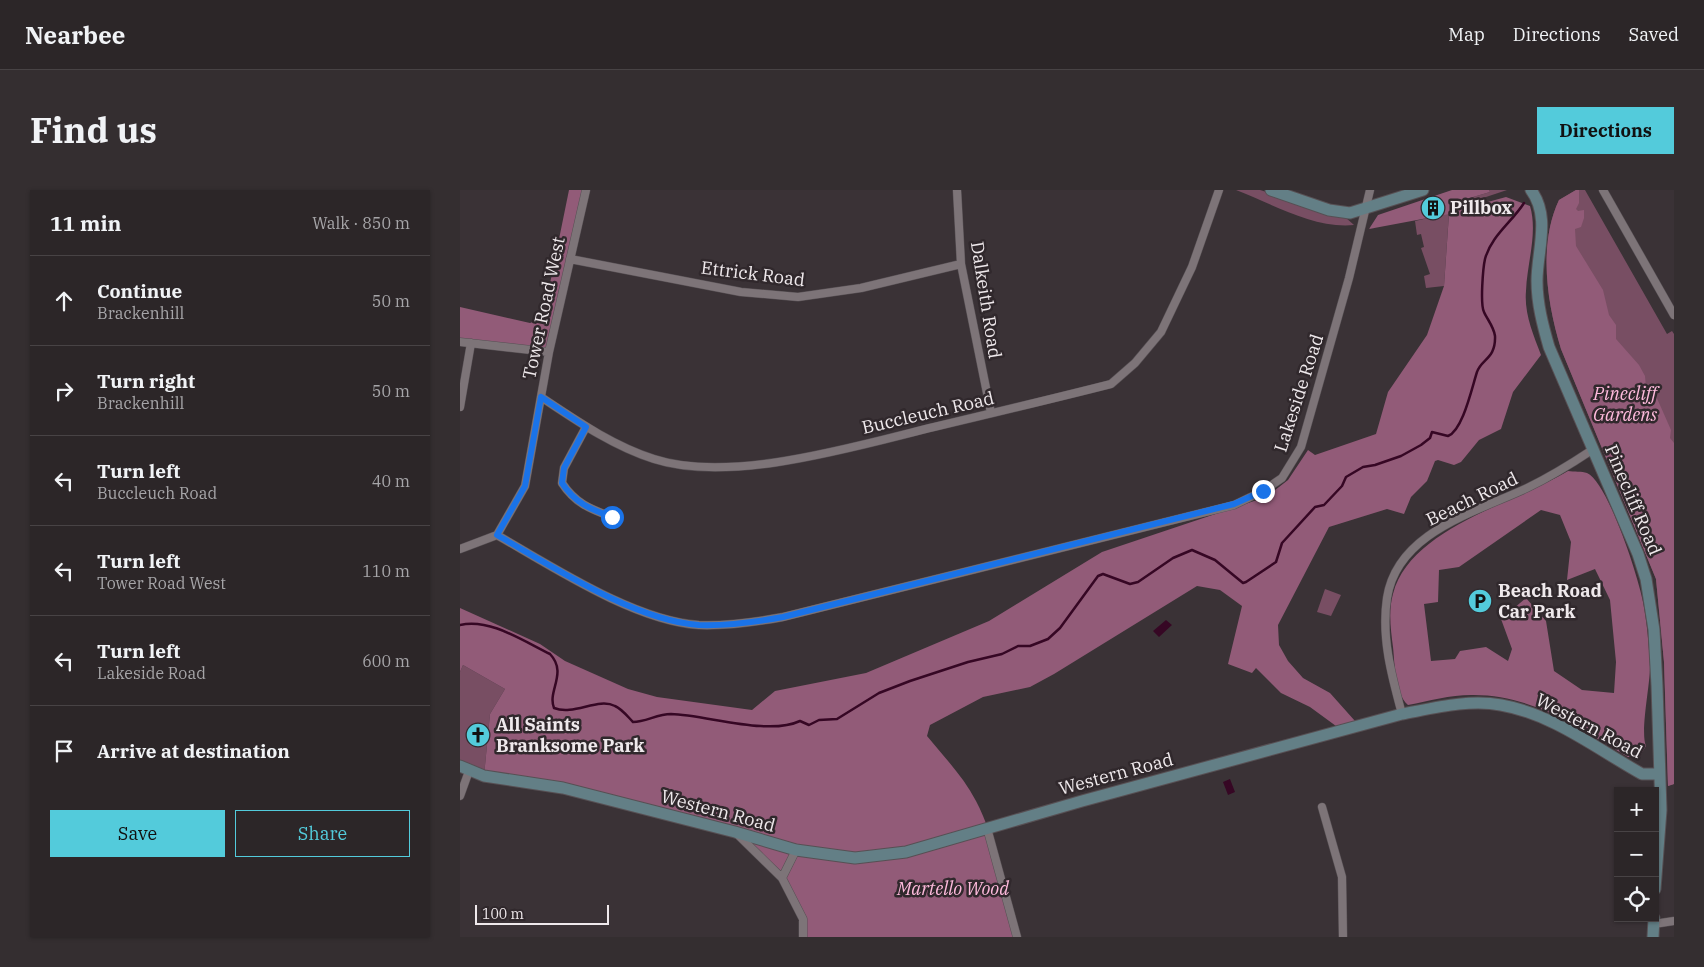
<!DOCTYPE html>
<html lang="en">
<head>
<meta charset="utf-8">
<style>
	:root { --surface:#2c2628; --page:#342e30; --text:#f1f3f6; --muted:#a6a5a8; --line:#484345; --accent:#53cbdb }
	body { margin:0; font-family:"IBM Plex Serif",serif; background:var(--page); color:var(--text) }
	.controls { position:absolute; right:15px; bottom:15px; display:grid; overflow:hidden; border-radius:0px; box-shadow:0 1px 4px #0004 }
	.controls button { width:45px; height:45px; display:grid; place-items:center; padding:0; border:0; border-bottom:1px solid var(--line); background:var(--surface); color:var(--text); font:25px sans-serif }
	.scale { position:absolute; left:15px; bottom:12px; width:134px; box-sizing:border-box; padding-left:5px; border:2px solid #efe9ec; border-top:0; font-size:14px; line-height:18px; white-space:nowrap; color:#efe9ec; -webkit-text-stroke:4px #30282c; paint-order:stroke }
	.stop { position:absolute; width:15px; height:15px; margin:-11px; border:4px solid #1a73e8; border-radius:50%; background:#fff }
	.stop.end { background:#1a73e8; border-color:#fff; box-shadow:0 1px 5px #0008 }
	.list { margin:0; padding:0; list-style:none }
	h2 { display:flex; justify-content:space-between; align-items:center; height:65px; margin:0; padding:0 20px; font-size:21px }
	h2 small { font-size:16px; font-weight:400; color:var(--muted) }
	.list li { display:grid; grid-template-columns:32px 1fr auto; gap:15px; align-items:center; box-sizing:border-box; height:90px; padding:0 20px; border-top:1px solid var(--line) }
	.list b { display:block; font-size:19px; white-space:nowrap }
	.list p { margin:0; font-size:16px; white-space:nowrap; color:var(--muted) }
	.list em { font-size:16px; font-style:normal; color:var(--muted) }
	.actions { display:flex; gap:10px; padding:15px 20px }
	.actions a { flex:1; padding:11px 0; border:1px solid var(--accent); border-radius:0px; text-align:center; font-size:18px; color:var(--accent) }
	.actions .main { background:var(--accent); color:#111 }
	.icon { flex:none; width:28px; height:28px; fill:none; stroke:currentColor; stroke-width:2; stroke-linecap:round; stroke-linejoin:round }
	.map { position:relative; flex:none; width:1214px; height:747px; overflow:hidden; border-radius:0px }
	header { display:flex; align-items:center; gap:30px; box-sizing:border-box; height:70px; padding:0 25px; background:var(--surface); border-bottom:1px solid var(--line) }
	header strong { font-size:24px }
	nav { display:flex; gap:28px; margin-inline-start:auto; font-size:18px }
	.intro { display:flex; align-items:center; justify-content:space-between; box-sizing:border-box; height:120px; padding:0 30px }
	h1 { margin:0; font-size:35px }
	.button { padding:12px 22px; border-radius:0px; background:var(--accent); color:#111; font-size:18px; font-weight:700 }
	main { display:flex; gap:30px; padding:0 30px }
	aside { flex:1; background:var(--surface); border-radius:0px; box-shadow:0 1px 4px #0004 }
	.map>svg:first-child { display:block }
	.green { fill:#784e63 }
	.forest { fill:#925b78; fill-rule:evenodd }
	.water { fill:#360724 }
	.lines { fill:none; stroke-linecap:round; stroke-linejoin:round }
	.stream { stroke:#360724; stroke-width:2.5 }
	.street-casing { stroke:#575054; stroke-width:9 }
	.secondary-casing { stroke:#575054; stroke-width:13 }
	.street { stroke:#7d7478; stroke-width:8 }
	.secondary { stroke:#637f86; stroke-width:11 }
	.route { stroke:#1a73e8; stroke-width:6 }
	.labels { text-anchor:middle; stroke-width:5; stroke-linejoin:round; paint-order:stroke }
	.poi-label { font-size:18px; font-weight:bold; fill:#efe9ec; stroke:#30282c; text-anchor:start }
	.street-label { font-size:18px; fill:#efe9ec; stroke:#30282c }
	.park-label { font-size:18px; font-style:italic; fill:#febadc; stroke:#30282c }
</style>
</head>
<body>
<header>
<strong>Nearbee</strong>
<nav><a>Map</a><a>Directions</a><a>Saved</a></nav>
</header>
<div class="intro"><h1>Find us</h1><a class="button">Directions</a></div>
<main>
<aside>
<h2>11 min<small>Walk · 850 m</small></h2>
<ul class="list">
<li><svg class="icon" aria-label="ahead" viewBox="0 0 24 24"><path d="M12 20V5M6 11l6-6 6 6"/></svg><div><b>Continue</b><p>Brackenhill</p></div><em>50 m</em></li>
<li><svg class="icon" aria-label="right" viewBox="0 0 24 24"><path d="M7 20v-9h11M14 6l5 5-5 5"/></svg><div><b>Turn right</b><p>Brackenhill</p></div><em>50 m</em></li>
<li><svg class="icon" aria-label="left" viewBox="0 0 24 24"><path d="M17 20v-9H6M10 6l-5 5 5 5"/></svg><div><b>Turn left</b><p>Buccleuch Road</p></div><em>40 m</em></li>
<li><svg class="icon" aria-label="left" viewBox="0 0 24 24"><path d="M17 20v-9H6M10 6l-5 5 5 5"/></svg><div><b>Turn left</b><p>Tower Road West</p></div><em>110 m</em></li>
<li><svg class="icon" aria-label="left" viewBox="0 0 24 24"><path d="M17 20v-9H6M10 6l-5 5 5 5"/></svg><div><b>Turn left</b><p>Lakeside Road</p></div><em>600 m</em></li>
<li><svg class="icon" aria-label="arrive" viewBox="0 0 24 24"><path d="M6 21V4h12l-3 4 3 4H6"/></svg><div><b>Arrive at destination</b></div></li>
</ul>
<div class="actions"><a class="main">Save</a><a>Share</a></div>
</aside>
<div class="map">
<svg width="1214" height="747" viewBox="0 0 1214 747">
	<rect width="100%" height="100%" fill="#3a3236"/>
	<path class="green" d="M776,0H800L885,27L894,35C854,39 813,14 776,0Z
		M1029,0H1047L1002,15L1003,10L1030,2Z
		M1116,0H1125L1207,144L1212,141L1214,144V594L1208,596L1204,472L1196,389L1101,159C1087,113 1078,55 1099,10Z
		M989,23L984,96L966,98L964,86L970,84L961,58L964,57L961,44L957,45L955,31Z
		M865,399L881,405L871,426L857,422Z
		M3,475L45,499L30,524L24,586L0,576V482Z"/>
	<path class="forest" d="M109,0H126L89,162L0,152V117L70,133L81,129L86,113Z
		M992,0H1029L1030,2L1003,10L1002,19L1046,7L1070,16C1078,43 1067,73 1066,101C1064,123 1073,144 1081,165L1053,202L1041,239L1019,250L1001,272L994,275L978,270L975,271L967,291L951,307L944,324L927,319L869,337L818,435L819,455L828,471L843,488L870,503L895,531L876,536L850,517L821,503L796,478L792,483L768,474L782,416L760,400L737,396L594,484L570,497L523,507L470,535L467,546C484,567 503,586 516,611C536,649 546,705 557,747H343V729L322,688L275,642L24,586L30,524L45,499L3,475L0,482V418L80,454L105,471L168,499L197,507L292,520L315,501L406,483L529,431L642,362L806,307L828,290L848,260L855,265L916,244L928,202L967,145L984,96L989,24L909,39L918,25Z
		M1116,0H1119V13L1116,19L1118,21L1124,20V28L1121,37L1115,39L1116,56L1143,100L1149,125L1156,135V149L1179,175L1185,186L1186,198L1196,206L1211,240L1210,248L1214,253V594L1208,596L1204,472L1196,389L1101,159C1087,113 1078,55 1099,10Z
		M1108,281C1114,282 1122,281 1127,283C1148,292 1179,389 1183,412C1187,432 1189,455 1190,477C1190,496 1180,542 1186,556L1179,567H1168C1119,538 1072,504 1011,505C990,505 969,511 948,515C934,502 935,475 933,457C931,441 928,421 933,404C950,338 1055,313 1108,281ZM1081,320L1100,325L1111,352L1107,390L1135,379L1150,410L1156,472L1154,503L1122,500L1094,481L1086,431L1066,408L1041,429L1052,459L1048,471L1026,457L1000,461L995,469L971,471L964,414L978,412L979,380L999,377Z"/>
	<path class="water" d="M706,430L712,435L699,447L693,441Z
		M770,589L775,602L768,605L763,592Z"/>
	<g class="lines">
		<path class="stream" d="M0,435C30,428 63,451 90,464C108,483 87,501 94,518C114,526 138,507 155,516C162,519 168,527 173,532C186,532 197,524 211,524C247,525 308,546 340,531L349,535L359,530L377,529L419,503L450,491L508,472L542,464L558,456H570L588,449L600,438L638,386L643,384L670,394L678,392L713,368L732,360L755,370L783,393L786,392L816,372L822,353L855,317L864,315L882,296L886,287L903,277L915,275L941,266L961,255L970,248L972,242L988,246C1003,240 1012,197 1017,182C1021,169 1036,169 1035,146C1034,137 1027,129 1024,122C1020,114 1023,78 1025,69C1031,46 1052,32 1064,13"/>
		<g class="street-casing">
			<path id="street" d="M497,0L501,74L531,223
				M1143,0L1214,125
				M110,69L281,102L338,107L401,98L501,74
				M0,152L89,162
				M81,207C117,231 153,256 194,269C271,294 396,256 474,237C533,223 592,209 651,194L675,173L701,142L732,77L759,0
				M0,217L11,153
				M126,237L104,278L102,293C115,313 130,319 152,327
				M37,345C93,377 175,431 239,435C268,436 296,432 323,427L774,315L803,301L822,288L841,257L889,88L910,0
				M0,359L37,345L65,296L89,162L126,0
				M942,524C932,487 921,448 927,408C937,342 1016,322 1067,298C1090,287 1111,274 1132,260
				M0,606L9,581
				M862,617L882,687L883,747
				M527,638L557,747
				M276,643L322,688L343,729V747
				M322,688L336,660
				M1194,734L1214,731"/>
		</g>
		<g class="secondary-casing">
			<path id="secondary" d="M811,0L869,20L890,23L963,0
				M1071,0C1091,27 1077,61 1077,91C1077,114 1083,136 1089,157L1178,364L1186,389L1194,440L1197,496L1201,620L1195,699
				M0,576L24,586L103,598L275,642L336,660L395,668L446,662L622,611L942,524C974,518 1009,509 1041,515C1093,524 1137,559 1182,584H1199
				M1193,747L1194,728"/>
		</g>
		<use href="#street" class="street"/>
		<use href="#secondary" class="secondary"/>
	</g>
	<g class="lines">
		<path class="route" d="M152,327C130,319 115,313 102,293L104,278L126,237L81,207L65,296L37,345C93,377 176,431 239,435C268,436 296,432 323,427L774,314L803,301"/>
	</g>
	<defs>
		<g id="building-disc" transform="scale(1.25)"><circle r="9.5" fill="#53cbdb" stroke="#30282c"/><path d="M-4-6H4V6H1V3H-1V6H-4ZM-2.5-4.3h1.7v1.8h-1.7ZM.8-4.3h1.7v1.8H.8ZM-2.5-1h1.7V.8h-1.7ZM.8-1h1.7V.8H.8Z" fill="#111"/></g>
		<g id="parking-disc" transform="scale(1.25)"><circle r="9.5" fill="#53cbdb" stroke="#30282c"/><path d="M-3.5-5.5H1a3.5 3.5 0 0 1 0 7H-1V5.5H-3.5ZM-1-3.4V-.6H.8a1.4 1.4 0 0 0 0-2.8Z" fill="#111"/></g>
		<g id="church-disc" transform="scale(1.25)"><circle r="9.5" fill="#53cbdb" stroke="#30282c"/><path d="M-1.2-6h2.4v3.5h3.3v2.4h-3.3V6h-2.4V-.1h-3.3v-2.4h3.3Z" fill="#111"/></g>
	</defs>
	<g fill-rule="evenodd">
		<use href="#building-disc" x="973" y="18"/>
		<use href="#parking-disc" x="1020" y="411"/>
		<use href="#church-disc" x="18" y="545"/>
	</g>
	<g class="labels">
		<g class="poi-label">
			<text x="990" y="24">Pillbox</text>
			<text x="1038" y="407">Beach Road<tspan x="1038" dy="21">Car Park</tspan></text>
			<text x="36" y="541">All Saints<tspan x="36" dy="21">Branksome Park</tspan></text>
		</g>
		<g class="street-label">
			<text transform="translate(293 84) rotate(7)" y="6">Ettrick Road</text>
			<text transform="translate(526 110) rotate(81)" y="6">Dalkeith Road</text>
			<text transform="translate(84 118) rotate(-78)" y="6">Tower Road West</text>
			<text transform="translate(839 203) rotate(-72)" y="6">Lakeside Road</text>
			<text transform="translate(468 223) rotate(-13)" y="6">Buccleuch Road</text>
			<text transform="translate(1012 309) rotate(-26)" y="6">Beach Road</text>
			<text transform="translate(1173 310) rotate(67)" y="6">Pinecliff Road</text>
			<text transform="translate(1129 536) rotate(28)" y="6">Western Road</text>
			<text transform="translate(656 584) rotate(-15)" y="6">Western Road</text>
			<text transform="translate(258 621) rotate(15)" y="6">Western Road</text>
		</g>
		<g class="park-label">
			<text x="1165" y="210">Pinecliff<tspan x="1165" dy="21">Gardens</tspan></text>
			<text x="493" y="705">Martello Wood</text>
		</g>
	</g>
</svg>
<div class="controls">
<button>+</button>
<button>−</button>
<button><svg class="icon" aria-label="locate" viewBox="0 0 24 24"><circle cx="12" cy="12" r="6"/><path d="M12 2v4M12 18v4M2 12h4M18 12h4"/></svg></button>
</div>
<div class="scale">100 m</div>
<div class="stop" style="left:152px;top:327px"></div>
<div class="stop end" style="left:803px;top:301px"></div>
</div>
</main>
</body>
</html>
